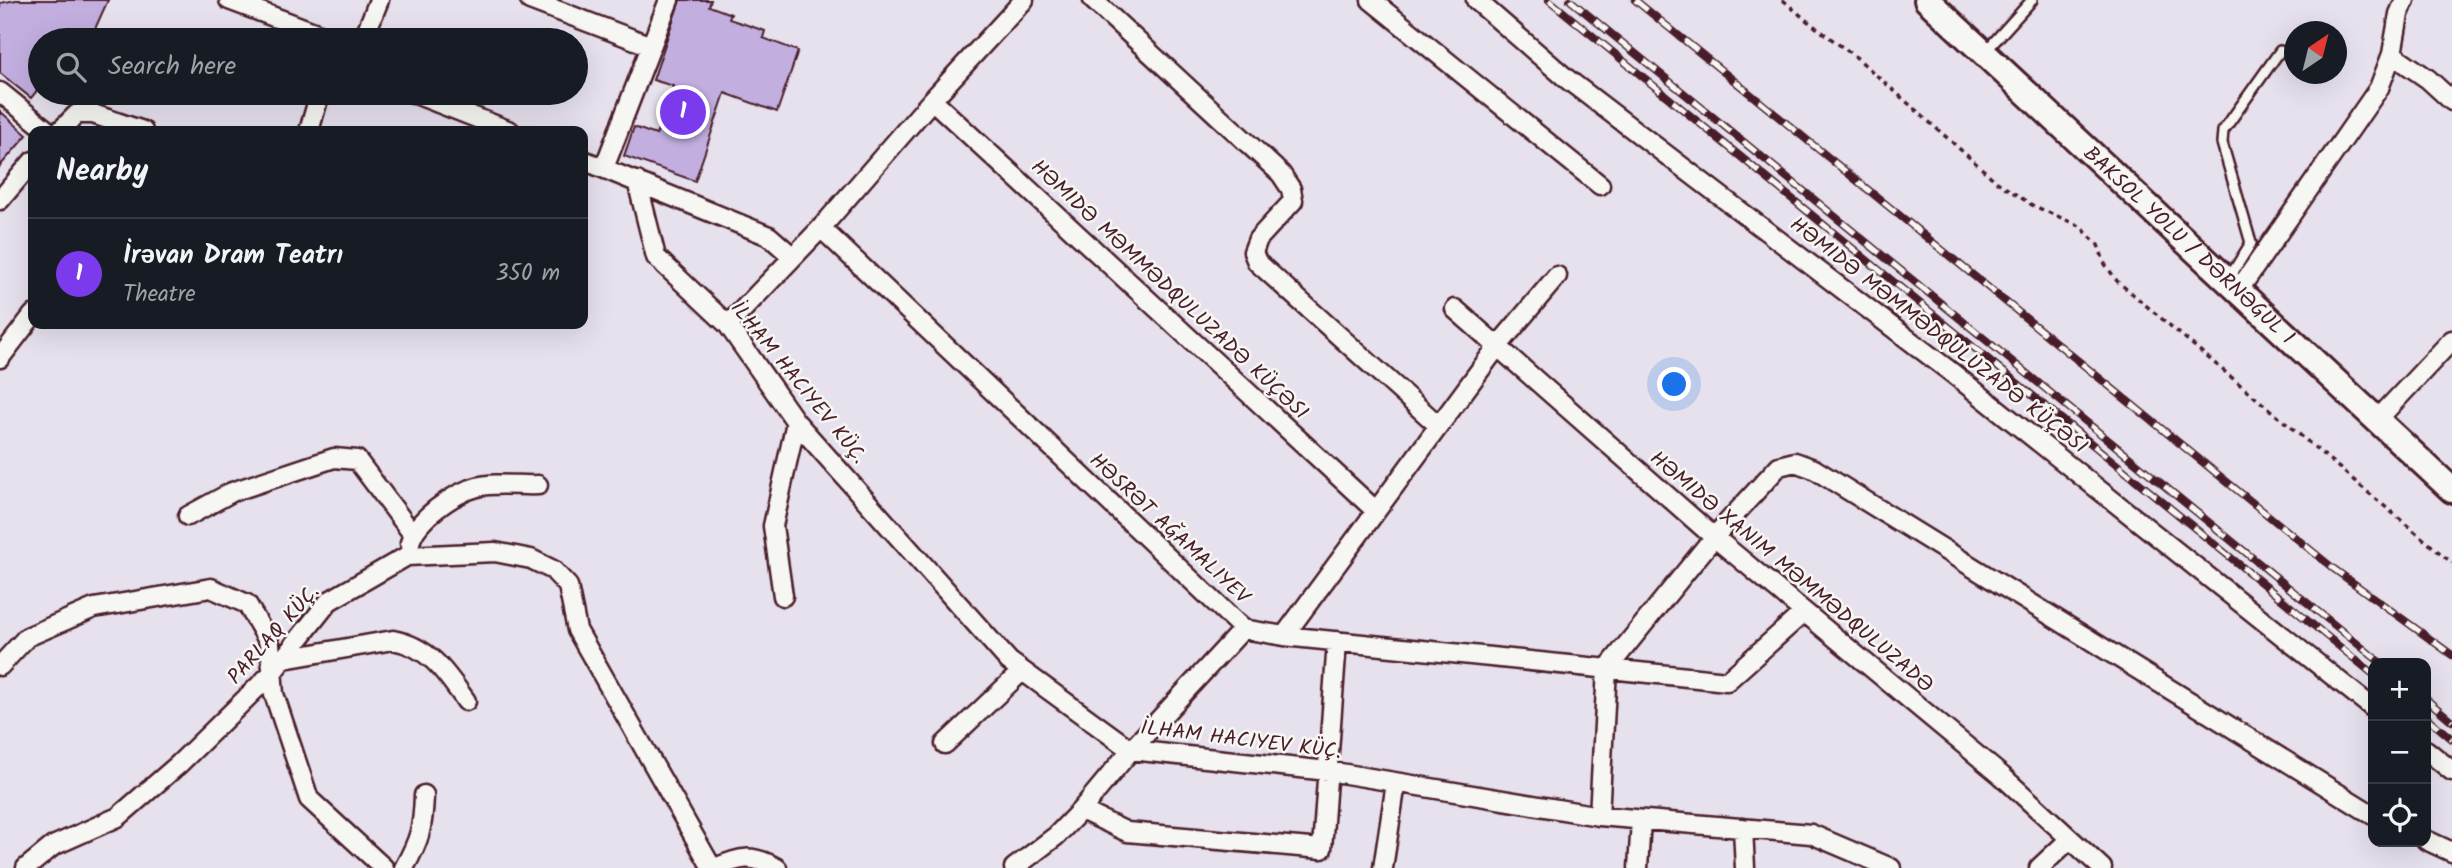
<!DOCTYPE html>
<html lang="en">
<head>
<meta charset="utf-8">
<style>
	:root { --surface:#171b24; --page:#242831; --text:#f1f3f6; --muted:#9ea1a6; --line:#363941; --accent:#7c3aed }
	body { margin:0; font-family:Kalam,sans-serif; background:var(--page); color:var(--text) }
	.controls { position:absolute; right:21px; bottom:21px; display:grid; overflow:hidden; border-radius:14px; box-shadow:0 7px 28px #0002 }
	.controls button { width:63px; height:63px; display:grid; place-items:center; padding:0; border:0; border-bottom:2px solid var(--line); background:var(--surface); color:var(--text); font:35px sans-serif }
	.compass { position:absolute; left:2284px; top:21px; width:63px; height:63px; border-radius:50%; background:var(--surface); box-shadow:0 7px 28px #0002; rotate:35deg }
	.you { position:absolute; left:1675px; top:385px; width:24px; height:24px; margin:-18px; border:5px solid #fff; border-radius:50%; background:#1a73e8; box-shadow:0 0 0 10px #1a73e833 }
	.badge { display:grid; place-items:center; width:46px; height:46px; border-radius:50%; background:var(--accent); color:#fff; font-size:23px; font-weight:700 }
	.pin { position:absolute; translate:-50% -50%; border:4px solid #fff; box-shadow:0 2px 7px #0006 }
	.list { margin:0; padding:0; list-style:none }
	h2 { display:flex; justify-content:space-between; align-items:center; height:91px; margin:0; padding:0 28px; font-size:30px }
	h2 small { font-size:23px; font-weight:400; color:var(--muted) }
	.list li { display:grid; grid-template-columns:46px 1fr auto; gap:21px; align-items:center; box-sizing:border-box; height:112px; padding:0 28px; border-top:2px solid var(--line) }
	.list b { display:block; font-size:26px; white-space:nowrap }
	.list p { margin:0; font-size:23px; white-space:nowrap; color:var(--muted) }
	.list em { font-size:23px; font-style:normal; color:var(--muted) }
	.icon { flex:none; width:38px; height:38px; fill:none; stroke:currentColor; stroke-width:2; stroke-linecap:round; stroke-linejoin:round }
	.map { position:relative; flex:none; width:2452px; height:868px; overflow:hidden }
	.search { position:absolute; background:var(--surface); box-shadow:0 7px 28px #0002; left:28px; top:28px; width:560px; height:77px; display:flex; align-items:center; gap:18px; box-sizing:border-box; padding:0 24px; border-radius:38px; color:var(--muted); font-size:26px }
	.panel { position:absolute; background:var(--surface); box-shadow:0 7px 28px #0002; left:28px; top:126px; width:560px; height:203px; border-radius:14px }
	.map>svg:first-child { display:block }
	.building { fill:#c2afe0; stroke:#4a1f2b; stroke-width:2 }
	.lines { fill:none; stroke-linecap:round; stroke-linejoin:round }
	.lane-casing { stroke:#4a1f2b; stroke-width:14 }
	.street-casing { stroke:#4a1f2b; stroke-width:23 }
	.secondary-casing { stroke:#4a1f2b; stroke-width:30 }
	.path { stroke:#4a1f2b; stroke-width:3.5; stroke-dasharray:5 5; stroke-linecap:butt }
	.lane { stroke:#f6f6f2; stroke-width:9 }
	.street { stroke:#f6f6f2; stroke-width:18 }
	.secondary { stroke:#f6f6f2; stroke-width:24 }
	.rail-casing { stroke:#4a1f2b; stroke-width:8 }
	.rail { stroke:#f6f6f2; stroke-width:5; stroke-dasharray:16; stroke-linecap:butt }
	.labels { text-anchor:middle; stroke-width:5; stroke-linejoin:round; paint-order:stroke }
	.street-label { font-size:21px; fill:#4a1f2b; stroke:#f6f6f2 }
</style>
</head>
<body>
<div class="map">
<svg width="2452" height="868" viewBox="0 0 2452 868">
	<rect width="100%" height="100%" fill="#e6e1ed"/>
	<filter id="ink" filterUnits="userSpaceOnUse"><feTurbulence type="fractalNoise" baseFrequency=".0143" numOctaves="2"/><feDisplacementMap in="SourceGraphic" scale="14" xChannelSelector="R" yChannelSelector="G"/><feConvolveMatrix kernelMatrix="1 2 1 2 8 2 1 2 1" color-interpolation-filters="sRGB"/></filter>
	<g filter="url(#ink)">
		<path class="building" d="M16,0H108L90,40H40V87L31,98L0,73V3Z
			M680,0H711L709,6L731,14L729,19L765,31L763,38L798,51L777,112L725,93L695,181L624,156L634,127L656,135L673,86L653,80Z
			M0,111L27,135L0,166Z"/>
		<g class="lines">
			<g class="lane-casing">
				<path id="lane" d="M1985,52L2032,0
					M2228,280L2251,243L2222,143L2223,131L2280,51"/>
			</g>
			<g class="street-casing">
				<path id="street" d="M229,0L335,40
					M530,0L651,46
					M1093,0L1281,174L1291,189L1293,201L1258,239L1253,252L1257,262L1439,426
					M1371,0L1600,185
					M1476,0L1567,79L1951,372L2373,708
					M363,40L379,0
					M2392,54L2428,79L2452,101
					M0,92L48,131
					M413,93L510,131
					M932,100L1376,511
					M60,131L77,114H93L143,131
					M309,131L320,93
					M583,160L769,236L793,257
					M604,168L669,0
					M637,181L656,257L728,325L796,422L1009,661L1131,750L1328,771L1599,816L1811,834L1891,868
					M0,200L33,161
					M821,228L1243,629L1284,636L1727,681L1803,613
					M2238,291L2379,88L2392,54L2399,14L2405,0
					M1455,309L1714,537L2002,776L2102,868
					M728,325L821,228L932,100L1024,0
					M0,358L33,315
					M2377,420L2452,340
					M188,516L232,492L334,458L357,460L412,533
					M410,543C415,520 454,493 477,487C493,482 521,486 538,485
					M783,596L773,526L796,422
					M1284,636L1497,347L1557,276
					M284,659L393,640C430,647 446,673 466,701
					M0,666L27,637L94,608L211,588L247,604L270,644L274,694L309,799L384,868
					M945,744L1021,672
					M2426,750L2452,771
					M1081,810L1127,832L1322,849L1337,641
					M1599,816L1607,669L1714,537L1779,466L1795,462L1814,469L2373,815
					M1743,828L1745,868
					M2426,840L2452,852
					M26,868L53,846L118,817L179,764L272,673L329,601L407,556L495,552L531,559L553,570L568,586L577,630L712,868
					M404,868C420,839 423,828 424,795
					M715,868C740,857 752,854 777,868
					M1014,868L1056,836L1081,810L1131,750L1243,629
					M1383,868L1396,783
					M1638,868L1641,820
					M2039,868L2070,839"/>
			</g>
			<g class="secondary-casing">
				<g id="secondary">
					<path id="s1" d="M1927,0L2452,490"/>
				</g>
			</g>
			<path class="path" d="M1783,0L1806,20L1857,58L1997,182L2032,205L2080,226L2098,245L2105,264L2117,281L2452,563"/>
			<use href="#lane" class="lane"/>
			<use href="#street" class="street"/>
			<use href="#secondary" class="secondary"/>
			<g class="rail-casing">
				<path id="rail" d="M1549,0L2373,674
					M1570,0L2381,663
					M1635,0L2334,569L2452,655
					M2426,699L2452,721
					M2426,717L2452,739"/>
			</g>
			<use href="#rail" class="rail"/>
		</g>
	</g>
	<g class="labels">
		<g class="street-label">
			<text dy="7" stroke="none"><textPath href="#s1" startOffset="359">BAKSOL YOLU / DƏRNƏGÜL 1</textPath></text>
			<text transform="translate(1170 289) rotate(43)" y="7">HƏMIDƏ MƏMMƏDQULUZADƏ KÜÇƏSI</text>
			<text transform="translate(1939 335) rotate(38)" y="7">HƏMIDƏ MƏMMƏDQULUZADƏ KÜÇƏSI</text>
			<text transform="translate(799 382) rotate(51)" y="7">İLHAM HACIYEV KÜÇ.</text>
			<text transform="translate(1170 528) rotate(43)" y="7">HƏSRƏT AĞAMALIYEV</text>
			<text transform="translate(1792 571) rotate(40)" y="7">HƏMIDƏ XANIM MƏMMƏDQULUZADƏ</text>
			<text transform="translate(273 634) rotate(-48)" y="7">PARLAQ KÜÇ.</text>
			<text transform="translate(1241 739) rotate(7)" y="7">İLHAM HACIYEV KÜÇ.</text>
		</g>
	</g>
</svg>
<div class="controls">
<button>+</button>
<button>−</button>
<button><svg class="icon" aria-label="locate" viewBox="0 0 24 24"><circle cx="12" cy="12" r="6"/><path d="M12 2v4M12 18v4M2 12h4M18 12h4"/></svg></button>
</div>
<svg class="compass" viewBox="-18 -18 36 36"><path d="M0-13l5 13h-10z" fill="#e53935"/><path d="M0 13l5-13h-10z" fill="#9ea1a6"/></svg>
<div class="you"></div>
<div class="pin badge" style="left:683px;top:112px">1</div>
<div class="search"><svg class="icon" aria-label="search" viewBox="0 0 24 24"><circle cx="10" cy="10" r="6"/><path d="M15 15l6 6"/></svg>Search here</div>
<section class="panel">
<h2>Nearby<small></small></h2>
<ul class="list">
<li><span class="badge">1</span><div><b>İrəvan Dram Teatrı</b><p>Theatre</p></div><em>350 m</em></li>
</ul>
</section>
</div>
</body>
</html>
